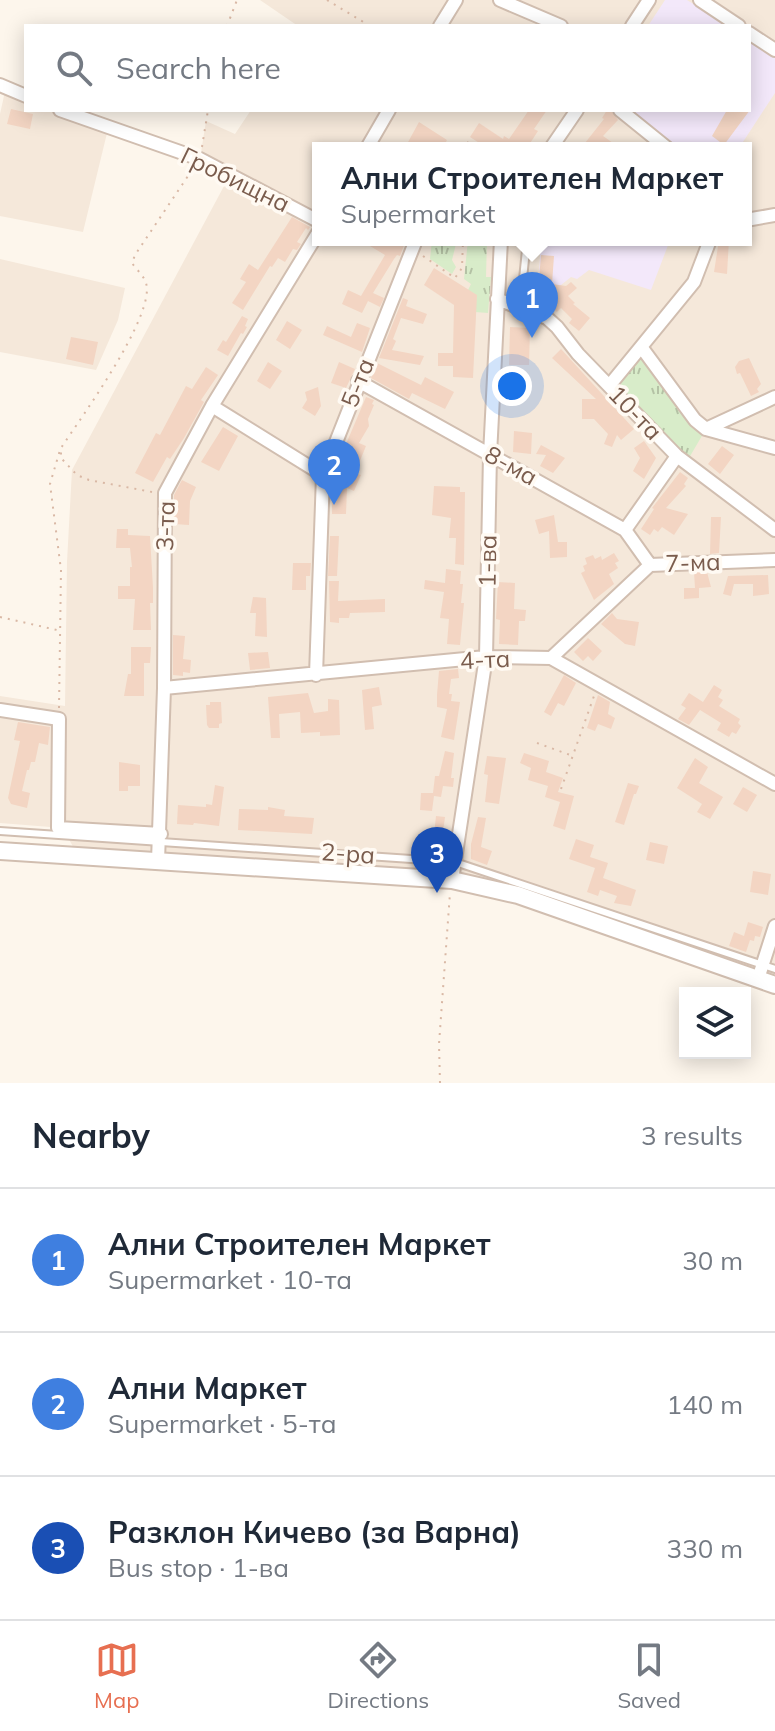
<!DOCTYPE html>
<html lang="en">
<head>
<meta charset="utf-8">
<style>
	:root { --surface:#fff; --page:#f6f6f7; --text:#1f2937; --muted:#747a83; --line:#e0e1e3; --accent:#e76f51 }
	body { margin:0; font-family:Mulish,sans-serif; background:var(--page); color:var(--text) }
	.controls { position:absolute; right:24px; bottom:24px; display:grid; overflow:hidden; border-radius:0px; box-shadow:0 4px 20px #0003 }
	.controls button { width:72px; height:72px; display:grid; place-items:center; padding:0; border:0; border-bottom:2px solid var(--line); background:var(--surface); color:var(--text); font:40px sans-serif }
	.you { position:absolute; left:512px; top:386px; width:28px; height:28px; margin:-20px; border:6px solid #fff; border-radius:50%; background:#1a73e8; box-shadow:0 0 0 12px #1a73e833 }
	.badge { display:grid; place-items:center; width:52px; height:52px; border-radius:50%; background:var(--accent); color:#fff; font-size:26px; font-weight:700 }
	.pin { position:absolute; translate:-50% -66px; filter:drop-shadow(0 2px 4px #0008) }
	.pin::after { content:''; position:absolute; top:42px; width:28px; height:24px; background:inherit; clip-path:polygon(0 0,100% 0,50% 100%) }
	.popup { position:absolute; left:312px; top:142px; width:440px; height:104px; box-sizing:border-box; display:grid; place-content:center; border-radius:0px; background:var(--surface); filter:drop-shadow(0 2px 6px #0005); font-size:26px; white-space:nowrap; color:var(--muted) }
	.popup b { font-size:30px; color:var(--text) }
	.popup::after { content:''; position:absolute; left:50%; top:100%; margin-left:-16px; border:16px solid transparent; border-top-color:var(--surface) }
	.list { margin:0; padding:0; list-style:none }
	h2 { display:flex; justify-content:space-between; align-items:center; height:104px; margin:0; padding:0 32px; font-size:34px }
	h2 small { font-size:26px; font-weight:400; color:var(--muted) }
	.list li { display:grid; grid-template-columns:52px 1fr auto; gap:24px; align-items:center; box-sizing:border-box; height:144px; padding:0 32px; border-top:2px solid var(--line) }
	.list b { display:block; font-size:30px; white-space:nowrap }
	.list p { margin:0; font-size:26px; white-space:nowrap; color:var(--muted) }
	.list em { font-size:26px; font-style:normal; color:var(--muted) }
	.icon { flex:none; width:44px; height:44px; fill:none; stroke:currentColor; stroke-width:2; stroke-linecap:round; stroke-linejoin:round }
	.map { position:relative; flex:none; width:775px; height:1083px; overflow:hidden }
	.search { position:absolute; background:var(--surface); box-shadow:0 4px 20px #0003; left:24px; right:24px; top:24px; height:88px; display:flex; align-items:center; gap:20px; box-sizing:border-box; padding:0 28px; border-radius:0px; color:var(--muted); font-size:30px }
	.sheet { height:536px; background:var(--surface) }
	nav { display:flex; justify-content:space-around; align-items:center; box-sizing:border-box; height:112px; border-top:2px solid var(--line); background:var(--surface); font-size:22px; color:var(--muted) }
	nav a { display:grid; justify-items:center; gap:4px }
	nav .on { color:var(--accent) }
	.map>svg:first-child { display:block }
	.residential { fill:#f5e8da; fill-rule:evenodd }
	.education { fill:#f3e8fa }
	.grass { fill:url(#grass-tufts) }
	.building { fill:#f3d5c3 }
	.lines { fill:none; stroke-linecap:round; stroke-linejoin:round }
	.service-casing { stroke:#d1beb0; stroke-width:10 }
	.minor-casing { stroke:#d1beb0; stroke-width:16 }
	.tertiary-casing { stroke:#d1beb0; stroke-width:20 }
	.path { stroke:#d9b8a5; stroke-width:2; stroke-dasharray:2 6; stroke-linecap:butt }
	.service { stroke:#fff; stroke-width:6 }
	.minor { stroke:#fff; stroke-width:12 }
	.tertiary { stroke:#fff; stroke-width:16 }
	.labels { text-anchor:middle; stroke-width:7; stroke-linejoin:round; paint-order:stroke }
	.street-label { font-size:24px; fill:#7a5c4d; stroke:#fffaf3 }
</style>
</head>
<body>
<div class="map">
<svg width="775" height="1083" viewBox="0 0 775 1083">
	<defs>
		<pattern id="grass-tufts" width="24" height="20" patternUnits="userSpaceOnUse" patternTransform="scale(2)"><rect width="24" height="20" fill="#d8ecc9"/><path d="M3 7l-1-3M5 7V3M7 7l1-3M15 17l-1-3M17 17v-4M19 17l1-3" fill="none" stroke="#b4c2a5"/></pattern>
	</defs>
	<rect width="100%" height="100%" fill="#fdf6ec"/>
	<path class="residential" d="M260,0H775V985L452,880L78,856L63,828L0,823V696L65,706L67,562L72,470L231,173L200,159L206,121L235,134L251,110H749V26H298ZM318,148H746V240H318Z
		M6,87L26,96V110H60L108,129L83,232L0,216V114Z
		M0,259L125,288L118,320L96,370L0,352Z"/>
	<path class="education" d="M665,0H687L728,26H648Z
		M749,39L775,56V93L739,148H679L631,110H749Z
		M541,240H670L651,290L589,270L577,279L571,277L551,293L538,291Z"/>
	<path class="grass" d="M432,240H457L452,260L456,267L452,274L430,259Z
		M468,240H487L486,277H491L488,313L475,312L468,290L471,284L464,279Z
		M642,348L706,429L686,463L609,386Z"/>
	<path class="building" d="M11,109L33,114L30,129L7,124Z
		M529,110H547L534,129L538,131L527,148H487L470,137L479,123L503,139L504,136L509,139Z
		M607,110H611L618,120L603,136L613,143L609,148H581L604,119L602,118Z
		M727,110H750L724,145L712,136Z
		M419,122L447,140L443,148H414L407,144Z
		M292,217L310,227L308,230L306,228L297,242L301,244L297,250L293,249L285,262L278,258L272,267L270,266L243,310L232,303L246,282L240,279L249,264L258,270Z
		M360,240H406L400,256L397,255L394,259L373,293L384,298L380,307L368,301L362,313L342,304L348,290L361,296L385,255Z
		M719,240H729L727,274L714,272Z
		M541,255L554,256L552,284L566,286L571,282L577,288L568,296L575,303L573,304L590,318L579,331L569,323L572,319L561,308L557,312L548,303L558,294L538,291Z
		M434,268L477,295L473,378L453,377V366H438V353H453L454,305L424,285Z
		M403,298L408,300L406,306L427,314L423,324L401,318L393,339L396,341L392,350L424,356L420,365L379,358Z
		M242,316L248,319L245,326L247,327L243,334L241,333L228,356L217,350L223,340L226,342Z
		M287,321L302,330L290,349L276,340Z
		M357,323L370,328L362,352L323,335L327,326L351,337Z
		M510,327L530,328L529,365H509Z
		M71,337L98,342L93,365L66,359Z
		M561,349L634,429L621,440L617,435L612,447L604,444L608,434L594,419H582V399H596L552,358Z
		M749,358L761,384L757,389L759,392L751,396L740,373L737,374L735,367L739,361Z
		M268,362L282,371L270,389L257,381Z
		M339,362L355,369L346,388L331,383Z
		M377,363L421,385L425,377L454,392L445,409L412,393L409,399L371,378Z
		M206,367L218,375L201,400L204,402L184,438L170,459L167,457L153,482L135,473L156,433L160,435L186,386L192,389Z
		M318,387L321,406L315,416L302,408L307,400L305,392Z
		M366,397L374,400L372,404L374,405L368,419L369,426L359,443L366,446L355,473L361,475L354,491L347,488L346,514H332V477Z
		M223,427L238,436L219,471L201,462Z
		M514,431L532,433L531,454L513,452Z
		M644,441L656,458L644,479L633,471L640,458L634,448Z
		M541,445L565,458L553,473L540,466L546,455L536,454Z
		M722,446L734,455L720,474L708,464Z
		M680,472L688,478L684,484L686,486L666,508L688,514L674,535L662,527L658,532L654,529L650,535L641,529L654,509L652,508Z
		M182,480L196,487L190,501L189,525L174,524V495Z
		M434,486L460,487V492H465L464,565L455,564L456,538H449L451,518L432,515Z
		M554,515L558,542H567V557L550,558L549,531L539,534L535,520Z
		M711,517H721L719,553L710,554Z
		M117,529H128V535L150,536L153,588V603H150L151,630H133L135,599H118V586H130V567H132L130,548H116Z
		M330,536H339L337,576H328Z
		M614,553L619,561L615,563L618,568L609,574L614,584L594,600L581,573L585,571L583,566L587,564L585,558L593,555L595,559L601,556L602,560Z
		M293,563H311L310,576H306V590H292Z
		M446,569L461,571L460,584H463L461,603H464L460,645L447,644L449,619L440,618L444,592L424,589L425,580L445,583Z
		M694,572H707L711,587L699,588V598L684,599V588H695Z
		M768,575L769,594L753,596V584H734L731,596L723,594L728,576Z
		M329,581H339L338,601L385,599V612L350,613L349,618H339V623L330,622Z
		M498,582L515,583L514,609L526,610L525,621H519L518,645L499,644L500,620L496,619Z
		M253,597L266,598L267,637L255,636L256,613H250Z
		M612,613L617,619L639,622L635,646L625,644L601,624Z
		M173,635L185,636L183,659L191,660L190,673L183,672V676L173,675Z
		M588,638L602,651L593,661L588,656L583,661L574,652Z
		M131,647H151L150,663H144V696H124L128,674H131Z
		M268,652L270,668L250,670L248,653Z
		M458,669L459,678L451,679L449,694H452L451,701L460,702L454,740L441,737L447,709L437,707V695L439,671Z
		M564,675L576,683L564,706L558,703L551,716L544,712Z
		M714,685L722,690L718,697L723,700L719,706L740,719L738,723L741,726L736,734L732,732L729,737L717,730L721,723L700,710L689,725L678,719L686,708L681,705L689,693L703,702Z
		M379,687L382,705L372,707L374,729L365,730L362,690Z
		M308,693L314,713L328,711V699L339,700L340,735L320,736V732L301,733L300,712L279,714L280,738H271L268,697Z
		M598,695L610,702L608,714L615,718L611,729L598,724L595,731L587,728Z
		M210,702H221L222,723L219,724V728H209L207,725L206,705H210Z
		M18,722L50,727L48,745L39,743L35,762H31L29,770H27L22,791L30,793L27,808L11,804L8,798L20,741L14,740Z
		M445,751L454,753L451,778H454L453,787L443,786L441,797L434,796L432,811L420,810L421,793H433L435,776H439Z
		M524,753L549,761L546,772L563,778L558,792L574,796L565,830L553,826L560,802L545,797L548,786L528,780L531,768L520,763Z
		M487,756L506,758L499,804L485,802L488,775L484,774Z
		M695,758L708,767L699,783L723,797L710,819L697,812L702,804L677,788Z
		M119,762L140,765V786H128V791H119Z
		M628,783L639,786L636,794H634L624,825L615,822Z
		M215,785L224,787L219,826L194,823L193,825L177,824L178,805L206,807V804L212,805Z
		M743,787L757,795L747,812L733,804Z
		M268,807L285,810L284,816L314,818L312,834L238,830L239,809L268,810Z
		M436,816L445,817L440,855L432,854Z
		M478,817L486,818L481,847L492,851L487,865L471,859V844Z
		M576,839L594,845L590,857L608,863L603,878L636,890L631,906L614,903L617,896L600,890L598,896L587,892L595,868L569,859Z
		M650,842L668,846L664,864L646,860Z
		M753,871L771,874L768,895L750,892Z
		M748,922L763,927L760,937L755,936L754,941L750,940L746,952L729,946L734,932L744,936Z"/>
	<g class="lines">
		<g class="service-casing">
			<path id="service" d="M520,308L527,240
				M0,831L455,862L775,969"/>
		</g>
		<g class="minor-casing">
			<path id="minor" d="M500,0L561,26
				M700,0L739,26
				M440,26L456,0
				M632,26L649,0
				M749,33L775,50
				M0,85L26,96
				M60,110L200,159L318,221
				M620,110L667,148
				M367,148L389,110
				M551,148L577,110
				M746,220L775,215
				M497,299L547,318L557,327L578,354L677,456L775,530
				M642,348L695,420L706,429L775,448
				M358,381L625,530L650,565
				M609,386L694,282L710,240
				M212,406L323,475
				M706,429L775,397
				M625,530L677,456
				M551,658L650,565L775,560
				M316,675L323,475L416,240
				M164,688L486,657L551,658L775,784
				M0,710L59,719L58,828L161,834
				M158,861L164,688L165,493L212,406L318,233
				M452,880L486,657L490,455L501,240
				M758,979L775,926"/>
		</g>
		<g class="tertiary-casing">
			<path id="tertiary" d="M0,851L452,880L518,895L775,985"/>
		</g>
		<path class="path" d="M327,0L370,26
			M227,26L237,0
			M467,142L476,148
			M202,147L208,110
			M423,256L455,278L462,268L463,240
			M152,492L89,480L77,475L61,458V448C80,419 156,315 146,283C144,276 136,269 132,263L135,255L194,167
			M0,617L57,630
			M59,708L61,570L50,484L60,450
			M537,743L573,756
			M561,789L594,696
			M440,1083L439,1044L450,893"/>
		<use href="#service" class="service"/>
		<use href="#minor" class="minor"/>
		<use href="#tertiary" class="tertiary"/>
	</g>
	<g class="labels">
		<g class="street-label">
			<text transform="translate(235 180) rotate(26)" y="8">Гробищна</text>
			<text transform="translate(358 383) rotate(-68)" y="8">5-та</text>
			<text transform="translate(635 413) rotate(46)" y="8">10-та</text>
			<text transform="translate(511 466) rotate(29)" y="8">8-ма</text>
			<text transform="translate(166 526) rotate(-88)" y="8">3-та</text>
			<text transform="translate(488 561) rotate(-89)" y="8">1-ва</text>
			<text transform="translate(693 563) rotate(-2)" y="8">7-ма</text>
			<text transform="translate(485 660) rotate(-3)" y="8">4-та</text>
			<text transform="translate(348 854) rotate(4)" y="8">2-ра</text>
		</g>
	</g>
</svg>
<div class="controls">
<button><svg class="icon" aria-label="layers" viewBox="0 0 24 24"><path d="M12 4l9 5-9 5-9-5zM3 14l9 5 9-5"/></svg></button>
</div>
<div class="you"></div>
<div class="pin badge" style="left:532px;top:338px;background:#3f7fe0">1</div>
<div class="popup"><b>Ални Строителен Маркет</b>Supermarket</div>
<div class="pin badge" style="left:334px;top:505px;background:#3f7fe0">2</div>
<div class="pin badge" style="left:437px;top:893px;background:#1a4fb4">3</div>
<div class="search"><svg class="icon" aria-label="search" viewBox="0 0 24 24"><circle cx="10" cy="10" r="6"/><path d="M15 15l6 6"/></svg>Search here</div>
</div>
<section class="sheet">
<h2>Nearby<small>3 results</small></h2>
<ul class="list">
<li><span class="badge" style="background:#3f7fe0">1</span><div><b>Ални Строителен Маркет</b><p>Supermarket · 10-та</p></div><em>30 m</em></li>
<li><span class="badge" style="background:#3f7fe0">2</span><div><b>Ални Маркет</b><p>Supermarket · 5-та</p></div><em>140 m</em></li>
<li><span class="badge" style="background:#1a4fb4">3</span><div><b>Разклон Кичево (за Варна)</b><p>Bus stop · 1-ва</p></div><em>330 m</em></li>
</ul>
</section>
<nav>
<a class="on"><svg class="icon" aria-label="map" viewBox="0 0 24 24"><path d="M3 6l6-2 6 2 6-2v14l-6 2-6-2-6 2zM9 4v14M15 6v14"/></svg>Map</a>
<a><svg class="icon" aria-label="directions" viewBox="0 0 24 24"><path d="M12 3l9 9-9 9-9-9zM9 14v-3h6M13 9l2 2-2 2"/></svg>Directions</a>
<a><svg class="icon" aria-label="saved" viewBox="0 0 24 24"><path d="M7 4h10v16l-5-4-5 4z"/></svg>Saved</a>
</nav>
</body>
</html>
